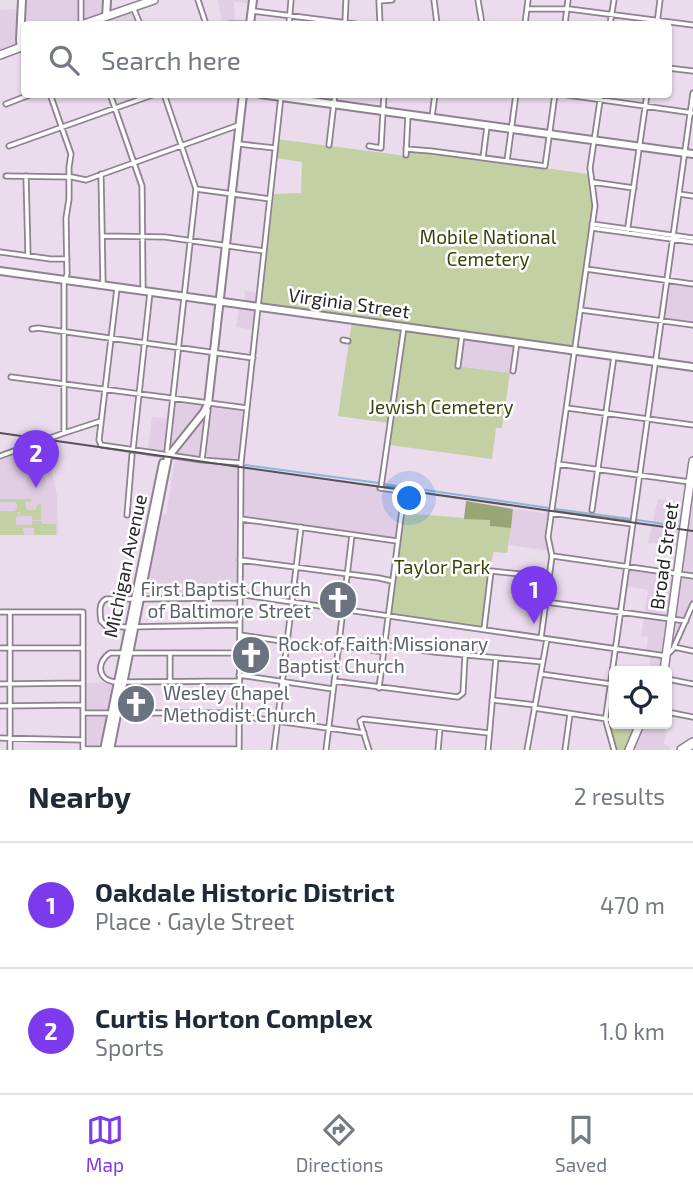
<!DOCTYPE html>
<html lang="en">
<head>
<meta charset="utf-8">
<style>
	:root { --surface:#fff; --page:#f6f6f7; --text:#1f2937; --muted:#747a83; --line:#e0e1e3; --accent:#7c3aed }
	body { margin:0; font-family:"Exo 2",sans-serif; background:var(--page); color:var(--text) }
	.controls { position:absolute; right:21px; bottom:21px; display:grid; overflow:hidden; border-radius:7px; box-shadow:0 2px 5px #0004 }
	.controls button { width:63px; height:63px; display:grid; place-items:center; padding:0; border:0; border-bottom:2px solid var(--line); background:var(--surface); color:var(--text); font:35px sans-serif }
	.you { position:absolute; left:410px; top:499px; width:24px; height:24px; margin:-18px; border:5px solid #fff; border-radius:50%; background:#1a73e8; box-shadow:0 0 0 10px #1a73e833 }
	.badge { display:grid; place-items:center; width:46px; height:46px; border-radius:50%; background:var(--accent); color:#fff; font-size:23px; font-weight:700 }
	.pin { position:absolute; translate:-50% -58px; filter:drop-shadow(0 2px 4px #0008) }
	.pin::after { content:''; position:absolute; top:37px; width:24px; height:21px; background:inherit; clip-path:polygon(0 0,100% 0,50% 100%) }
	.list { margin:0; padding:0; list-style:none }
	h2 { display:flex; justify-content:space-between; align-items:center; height:91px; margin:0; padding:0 28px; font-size:30px }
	h2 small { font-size:23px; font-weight:400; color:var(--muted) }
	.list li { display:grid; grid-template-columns:46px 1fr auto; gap:21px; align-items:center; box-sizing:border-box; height:126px; padding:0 28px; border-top:2px solid var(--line) }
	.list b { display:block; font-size:26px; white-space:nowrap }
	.list p { margin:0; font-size:23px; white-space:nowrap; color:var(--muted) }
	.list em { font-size:23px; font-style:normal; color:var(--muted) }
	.icon { flex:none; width:38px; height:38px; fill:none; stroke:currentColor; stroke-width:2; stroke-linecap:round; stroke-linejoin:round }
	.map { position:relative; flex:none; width:693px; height:750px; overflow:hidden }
	.search { position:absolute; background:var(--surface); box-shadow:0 2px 5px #0004; left:21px; right:21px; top:21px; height:77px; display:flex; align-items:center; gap:18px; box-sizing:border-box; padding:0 24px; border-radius:7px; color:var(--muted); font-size:26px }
	.sheet { height:343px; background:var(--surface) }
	nav { display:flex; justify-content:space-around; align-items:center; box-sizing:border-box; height:98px; border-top:2px solid var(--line); background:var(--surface); font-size:19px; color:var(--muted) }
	nav a { display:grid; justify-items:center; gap:4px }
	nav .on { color:var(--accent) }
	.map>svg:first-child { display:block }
	.built { fill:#e1cee5 }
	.green { fill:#c3d0a3 }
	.forest { fill:#98a676 }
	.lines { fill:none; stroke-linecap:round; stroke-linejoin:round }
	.stream { stroke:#89b7d8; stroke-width:2 }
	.street-casing { stroke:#8e8190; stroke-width:7 }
	.secondary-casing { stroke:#8e8190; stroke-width:10 }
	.primary-casing { stroke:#8e8190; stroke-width:10 }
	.highway-casing { stroke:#8e8190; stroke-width:12 }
	.street { stroke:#fff; stroke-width:3.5 }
	.secondary { stroke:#fff; stroke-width:6 }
	.primary { stroke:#fff; stroke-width:7 }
	.highway { stroke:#fff; stroke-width:9 }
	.rail { stroke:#585059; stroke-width:2 }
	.labels { text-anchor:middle; stroke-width:5; stroke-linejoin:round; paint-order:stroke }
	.park-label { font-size:19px; fill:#38440c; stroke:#fff }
	.street-label { font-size:19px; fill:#282329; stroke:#fff }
	.worship-label { font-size:19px; fill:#5b616d; stroke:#fff; text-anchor:start }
</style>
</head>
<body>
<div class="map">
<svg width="693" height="750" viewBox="0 0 693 750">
	<rect width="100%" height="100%" fill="#eadbed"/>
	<path class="built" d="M23,0H106L105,14L131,5L138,24H24V51L23,45L0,52V10L22,9Z
		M218,0H251L250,3L234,2L235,22L227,24H222Z
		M668,282L693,286V324L663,320Z
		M245,291L259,293L254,330L236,327L240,303L244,304Z
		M463,336L514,343L510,373L459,366Z
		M172,398L245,407L240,468L402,492L396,538L244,517L241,515L240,596L235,598L140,599L157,515L166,514L175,460L147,456L152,417L169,419Z
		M46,443L57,496L58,535H0V460Z
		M693,486V607L665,670L649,668L651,652L646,651L648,637L641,636L648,590L625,586L627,567L675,574L679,546L648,543L658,499L690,504Z
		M513,509L551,514L547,537L550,551L509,545Z
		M118,682L104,750H83V683Z
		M640,724H660V728L666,729L664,744L671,748L668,750H629Z"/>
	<path class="green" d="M276,139L407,156L408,151L429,152L588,174L593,200L573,348L410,324L261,305L274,194L301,193L302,162L276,158Z
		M352,322L402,329L388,423L338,416Z
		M406,330L460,337L456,366L510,373L502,428H496L492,459L390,445Z
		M0,499H31V502H25L27,510H36L37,505L41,504V520H32V516H20V512H13L19,513V516L16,517V525H32V521H41L42,524H56V535H34V528H23L24,535H0V511H9L10,513V511H15V509H17V505L15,502H0Z
		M402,513L490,520V526L511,528L507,553L493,552L483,628L388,616Z
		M608,721H614V724L637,725L626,750H615Z"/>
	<path class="forest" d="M466,501L513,509L511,528L490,526V520L464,519Z"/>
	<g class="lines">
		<path class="stream" d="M245,465L379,483
			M384,484L549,508
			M555,509L631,519
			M637,520L678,526"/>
		<g class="street-casing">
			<path id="street" d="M198,0L206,24
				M434,0L437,24
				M478,0L482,24
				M133,7L140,24
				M527,9H569L693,25
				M253,11L355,24
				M345,22L346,0
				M81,24V0
				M229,24H248
				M289,24L291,0
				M380,24L379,1L392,0
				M525,24L528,0
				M565,24L568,0
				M610,24L614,0
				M657,24L660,0
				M668,68L693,71
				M50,94L71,154L69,167V199L66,218L67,274L64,283V433
				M110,94L142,186L143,290
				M164,94L196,189L167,451
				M561,94L693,113
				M6,104L32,94
				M432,117L435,94
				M239,144L275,148
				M329,145L335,94
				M9,146L155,94
				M369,146L381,148L384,94
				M406,149L431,151L545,166L555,94
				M406,155L408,115
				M483,158L487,126
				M507,161L516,94
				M101,174L103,284
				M6,176L72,177L86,180L239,125
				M26,176L28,255
				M592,182L634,188
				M196,189L270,199
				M679,194L693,196
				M592,224L693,238
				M592,228L693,242
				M627,233L647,94
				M103,236L165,237L264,251
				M0,252L51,259H67
				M586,269L693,284
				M117,288L99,440L101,445L202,460L241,463
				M581,310L693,325
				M32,329L38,328L253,358
				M343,340L348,341
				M458,366L462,335
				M513,371L517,342
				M11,377L247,408
				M567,408L693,425
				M133,450L150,292
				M0,456L64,433L101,421
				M202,460L208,410
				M558,464L690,482
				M592,510L614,356
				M551,513L633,524
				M127,515L132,455
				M241,519L397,541
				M553,556L693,576
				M240,560L379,578L392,581
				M134,599H106C98,603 100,613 101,621L106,626L125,627L240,625
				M141,599L223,598H235L244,595L666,656L673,649L693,604
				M546,602L686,621
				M0,612H83V750
				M10,612V750
				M484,629L491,571L549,577
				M240,635L337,649
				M541,638L552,556L548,537L595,206L590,168L601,94
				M338,645L384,652
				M385,645L434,652L543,662
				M674,647L693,651
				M0,648H83
				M170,653V682
				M541,674L611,684
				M239,675L333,689
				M667,679L693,684
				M334,681L458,697L463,693L465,655
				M117,682C97,681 96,662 110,653H240
				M124,682L239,681
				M0,684L83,683
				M379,688L404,494L402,491L380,488L381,487L404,327
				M492,700L535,705
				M0,706L83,705
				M534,708L614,720
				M667,712L693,717
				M84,713H111
				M119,713H239
				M239,716L364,733
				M0,738L83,740
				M83,749H104
				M111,749H239
				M239,750L241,463L281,96
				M274,750L301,527
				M326,750L352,535
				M369,750L360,721L363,719L489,733
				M438,750L440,728
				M488,750L496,658
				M527,750L547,639
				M565,750L570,714
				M614,750L606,721V716L693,93"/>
		</g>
		<g class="secondary-casing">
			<path id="secondary" d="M106,17L107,0
				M250,24L253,0
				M21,48L20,40L22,0
				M260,94L693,154
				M0,271L693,367
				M104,750L163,463
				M110,750L168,457L204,412L208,404L243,94"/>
		</g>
		<g class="primary-casing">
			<path id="primary" d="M84,24L154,0
				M0,55L24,46
				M664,671L693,461
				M629,750L640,724"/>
		</g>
		<g class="highway-casing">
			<path id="highway" d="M682,750L693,743"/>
		</g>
		<use href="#street" class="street"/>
		<use href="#secondary" class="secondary"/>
		<use href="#primary" class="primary"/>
		<use href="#highway" class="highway"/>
		<path class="rail" d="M0,433L693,531"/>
	</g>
	<defs>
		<g id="church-disc" transform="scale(2.0125)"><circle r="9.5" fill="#6b7280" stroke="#fff"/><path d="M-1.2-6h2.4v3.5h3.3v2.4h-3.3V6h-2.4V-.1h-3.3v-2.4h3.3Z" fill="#fff"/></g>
	</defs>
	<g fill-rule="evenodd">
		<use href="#church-disc" x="338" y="600"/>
		<use href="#church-disc" x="251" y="655"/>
		<use href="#church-disc" x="136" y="704"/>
	</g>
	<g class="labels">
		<g class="park-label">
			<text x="488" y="244">Mobile National<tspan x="488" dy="22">Cemetery</tspan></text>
			<text x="441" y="414">Jewish Cemetery</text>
			<text x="442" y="574">Taylor Park</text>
		</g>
		<g class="street-label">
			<text transform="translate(349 303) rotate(8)" y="7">Virginia Street</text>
			<text transform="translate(664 556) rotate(-82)" y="7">Broad Street</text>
			<text transform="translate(125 566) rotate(-78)" y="7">Michigan Avenue</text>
		</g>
		<g class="worship-label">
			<text x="311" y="596" text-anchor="end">First Baptist Church<tspan x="311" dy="22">of Baltimore Street</tspan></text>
			<text x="278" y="651">Rock of Faith Missionary<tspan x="278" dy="22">Baptist Church</tspan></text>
			<text x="163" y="700">Wesley Chapel<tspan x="163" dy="22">Methodist Church</tspan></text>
		</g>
	</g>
</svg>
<div class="controls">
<button><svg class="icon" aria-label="locate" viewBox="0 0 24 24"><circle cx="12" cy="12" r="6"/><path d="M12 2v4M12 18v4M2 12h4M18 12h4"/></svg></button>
</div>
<div class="you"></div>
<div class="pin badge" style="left:534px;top:624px">1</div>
<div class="pin badge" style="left:36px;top:488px">2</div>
<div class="search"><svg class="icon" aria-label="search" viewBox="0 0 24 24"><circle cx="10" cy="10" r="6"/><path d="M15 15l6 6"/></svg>Search here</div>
</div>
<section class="sheet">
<h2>Nearby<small>2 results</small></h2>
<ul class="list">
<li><span class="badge">1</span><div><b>Oakdale Historic District</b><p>Place · Gayle Street</p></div><em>470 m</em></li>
<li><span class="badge">2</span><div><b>Curtis Horton Complex</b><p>Sports</p></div><em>1.0 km</em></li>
</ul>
</section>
<nav>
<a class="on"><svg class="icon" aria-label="map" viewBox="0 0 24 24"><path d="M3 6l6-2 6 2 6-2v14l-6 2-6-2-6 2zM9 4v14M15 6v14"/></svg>Map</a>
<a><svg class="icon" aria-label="directions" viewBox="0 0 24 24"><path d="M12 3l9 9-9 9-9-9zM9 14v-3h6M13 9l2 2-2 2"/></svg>Directions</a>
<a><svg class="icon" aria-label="saved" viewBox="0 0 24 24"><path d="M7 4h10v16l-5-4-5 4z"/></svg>Saved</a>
</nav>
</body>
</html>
